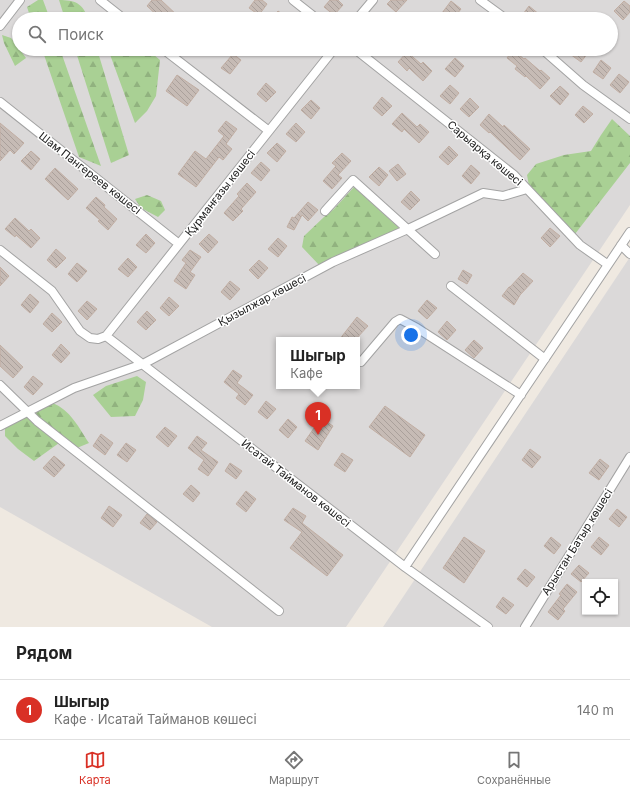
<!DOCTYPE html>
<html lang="ru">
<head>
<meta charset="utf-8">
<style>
	:root { --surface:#fff; --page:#f6f6f6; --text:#222; --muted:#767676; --line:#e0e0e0; --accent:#d93025 }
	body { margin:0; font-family:Inter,sans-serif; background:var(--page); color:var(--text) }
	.controls { position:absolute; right:12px; bottom:12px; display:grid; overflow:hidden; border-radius:0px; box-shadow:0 1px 3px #0004 }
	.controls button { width:36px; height:36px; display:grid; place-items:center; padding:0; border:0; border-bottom:1px solid var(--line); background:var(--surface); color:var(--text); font:20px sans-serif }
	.you { position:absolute; left:411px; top:335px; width:14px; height:14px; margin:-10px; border:3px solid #fff; border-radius:50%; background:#1a73e8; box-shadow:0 0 0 6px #1a73e833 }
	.badge { display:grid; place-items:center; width:26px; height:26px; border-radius:50%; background:var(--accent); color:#fff; font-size:13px; font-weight:700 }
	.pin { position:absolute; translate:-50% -33px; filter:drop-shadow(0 1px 2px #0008) }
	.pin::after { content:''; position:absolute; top:21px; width:14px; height:12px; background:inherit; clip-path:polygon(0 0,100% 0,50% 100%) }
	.popup { position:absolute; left:276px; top:337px; width:84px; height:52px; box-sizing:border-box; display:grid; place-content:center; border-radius:0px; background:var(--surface); filter:drop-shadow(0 1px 3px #0005); font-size:13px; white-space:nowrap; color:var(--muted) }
	.popup b { font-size:15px; color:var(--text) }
	.popup::after { content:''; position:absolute; left:50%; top:100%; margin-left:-8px; border:8px solid transparent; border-top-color:var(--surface) }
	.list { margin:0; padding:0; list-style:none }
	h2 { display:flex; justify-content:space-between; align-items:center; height:52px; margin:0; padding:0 16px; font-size:17px }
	h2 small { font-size:13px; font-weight:400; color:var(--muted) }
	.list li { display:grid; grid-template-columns:26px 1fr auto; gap:12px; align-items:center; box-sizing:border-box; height:60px; padding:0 16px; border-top:1px solid var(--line) }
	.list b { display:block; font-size:15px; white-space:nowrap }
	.list p { margin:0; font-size:13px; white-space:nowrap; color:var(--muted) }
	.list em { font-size:13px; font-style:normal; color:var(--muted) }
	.icon { flex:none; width:22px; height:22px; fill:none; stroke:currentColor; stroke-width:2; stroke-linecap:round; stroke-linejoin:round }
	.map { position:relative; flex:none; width:630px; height:627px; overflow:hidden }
	.search { position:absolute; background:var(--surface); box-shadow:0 1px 3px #0004; left:12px; right:12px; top:12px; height:44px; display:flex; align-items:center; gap:10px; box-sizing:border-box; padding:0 14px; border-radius:22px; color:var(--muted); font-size:15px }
	.sheet { height:112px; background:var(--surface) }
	nav { display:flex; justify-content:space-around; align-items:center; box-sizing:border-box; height:56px; border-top:1px solid var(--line); background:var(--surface); font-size:11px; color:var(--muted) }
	nav a { display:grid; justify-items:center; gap:2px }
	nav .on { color:var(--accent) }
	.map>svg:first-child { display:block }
	.residential { fill:#dbd9d9; fill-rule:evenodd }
	.forest { fill:url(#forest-firs) }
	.building { fill:url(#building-back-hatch); stroke:#c1aea3 }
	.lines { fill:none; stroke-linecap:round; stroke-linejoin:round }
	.minor-casing { stroke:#a3a3a3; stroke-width:10 }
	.minor { stroke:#fff; stroke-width:8 }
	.labels { text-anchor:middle; stroke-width:3; stroke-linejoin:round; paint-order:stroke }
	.street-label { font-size:11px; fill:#1c1c1c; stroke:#fff }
</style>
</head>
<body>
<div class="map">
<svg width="630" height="627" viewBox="0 0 630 627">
	<defs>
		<pattern id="forest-firs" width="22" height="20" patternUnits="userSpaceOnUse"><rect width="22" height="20" fill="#a9d094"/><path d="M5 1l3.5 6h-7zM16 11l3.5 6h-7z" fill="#91b27f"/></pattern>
		<pattern id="building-back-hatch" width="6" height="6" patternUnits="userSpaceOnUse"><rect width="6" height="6" fill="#c6bbb5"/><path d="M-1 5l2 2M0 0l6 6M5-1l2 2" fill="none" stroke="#aaa09b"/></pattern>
	</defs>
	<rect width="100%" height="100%" fill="#efe9e1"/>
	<path class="residential" d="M0,0H630V205L346,627H212L0,507ZM19,19H611V49H19ZM279,340H357V386H279Z
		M630,257V627H383ZM585,582H615V612H585Z"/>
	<path class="forest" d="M38,0H43L50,19H31L27,7Z
		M59,0C75,0 83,3 88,19H65Z
		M2,35L11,38L26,58L15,66L4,43Z
		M42,49H60L101,166L79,157Z
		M75,49H97L129,155L111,163Z
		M108,49H147L160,60L156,96L147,111L135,123Z
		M612,119L630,136V163L575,234L529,186L527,175L536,164L564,155L591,151L601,135Z
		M354,187L399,228L320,266L302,247L304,236L324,217L334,209Z
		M147,195L161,201L165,210L158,217L141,208L135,199Z
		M137,376L146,382L143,400L135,416L111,417L93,395L106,386Z
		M52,403C70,409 79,428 89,443L72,450L59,443L34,461L18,449L5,436V427Z"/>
	<path class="building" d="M152,0H161L181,19H161L147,6Z
		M255,0H262L267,4L259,15L249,8Z
		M330,0H338L343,5L334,15L324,7Z
		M391,0H407L396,12L387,4Z
		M451,1L461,9L453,19H451L442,13Z
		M624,1L630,6V12L623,20L614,11Z
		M529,6L545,19H530L523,14Z
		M278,11L289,19H271Z
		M563,49H591L581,62Z
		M513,50L524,59L525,58L540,71L541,70L550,78L540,89L526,76L525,77L515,69L517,66L507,58Z
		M407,52L421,64L423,62L432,71L423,81L409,68L407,71L398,62Z
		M233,54L241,60L230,74L221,68Z
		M455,58L464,66L455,77L445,69Z
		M601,60L611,68L603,79L593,72Z
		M619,74L629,82L620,93L610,85Z
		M177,75L199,90L187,106L166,91Z
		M266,83L276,92L266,102L257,94Z
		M450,85L459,93L450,104L440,96Z
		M560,86L569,94L560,105L550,96Z
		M382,97L392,106L382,116L373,108Z
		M470,98L479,107L469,117L460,109Z
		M311,100L320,108L311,119L301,110Z
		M583,106L593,114L584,123L575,115Z
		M402,113L417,127L420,124L429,132L419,143L404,129L402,132L392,124Z
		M489,114L503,127L504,125L530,149L520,160L490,132L489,133L480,125Z
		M226,121L237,129L226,144L232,149L223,160L219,157L196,187L178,174L195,151L206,159L224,136L218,131Z
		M0,123L24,143L14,154L10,150L0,161Z
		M296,123L305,132L296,142L286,134Z
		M277,143L286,151L277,162L267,153Z
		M449,146L458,155L448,165L439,157Z
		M31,151L40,159L31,170L21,161Z
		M342,153L351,161L338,175L342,178L332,189L323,181L336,166L332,163Z
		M261,162L270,170L261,181L251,173Z
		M398,164L406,174L397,181L389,171Z
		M471,165L480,173L471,184L462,176Z
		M379,167L388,175L379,186L369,177Z
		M55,168L78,189L68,200L45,179Z
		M247,183L256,192L241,209L243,211L233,221L224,213L239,196L237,194Z
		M411,191L420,200L410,210L401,202Z
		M96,197L105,205L104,207L117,219L108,230L98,221L100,220L86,208Z
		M308,202L318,210L308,221L302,215L294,230L287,227L292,217L294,218Z
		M15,218L29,231L31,229L40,238L31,248L16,235L15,237L5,229Z
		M550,228L560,236L550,247L541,238Z
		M146,234L155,243L146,253L136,245Z
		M209,234L218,242L208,253L199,244Z
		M278,238L287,246L278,257L268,249Z
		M56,249L66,258L56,268L47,260Z
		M190,250L201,257L190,272L195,275L186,289L174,281L186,263L182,260Z
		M128,258L137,267L128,277L118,269Z
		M259,260L268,268L258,279L249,270Z
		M77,263L87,271L77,282L68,274Z
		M0,267L9,276L0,286Z
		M463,270L472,275L467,284L458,279Z
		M523,273L533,281L520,295L514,305L502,296L509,287H510Z
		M230,281L240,289L230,300L221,292Z
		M30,294L39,302L30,313L21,305Z
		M169,297L179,306L169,316L160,308Z
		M427,300L437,308L427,319L418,311Z
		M87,301L97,309L87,320L78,311Z
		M147,311L156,320L146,330L137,322Z
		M52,313L62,322L52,332L43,324Z
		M357,317L368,326L355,340H339Z
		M447,321L456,330L447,340L438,332Z
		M474,340L483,348L474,358L465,350Z
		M61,344L70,353L61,363L52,355Z
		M0,345L23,367L13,378L0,366Z
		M233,370L242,376L237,383L253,395L245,405L236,398L239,394L224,382Z
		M33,376L43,384L33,395L24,387Z
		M266,401L276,409L267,419L258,412Z
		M385,406L425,435L410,457L369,427Z
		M321,418L333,426L318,450L305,441Z
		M288,419L297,427L288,438L279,430Z
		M165,427L177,436L168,447L156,437Z
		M101,434L113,443L105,455L93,446Z
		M197,436L207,443L201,450L218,462L208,476L198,469L204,460L188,448Z
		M126,443L136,450L127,462L117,455Z
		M530,449L541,457L532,468L522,460Z
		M342,453L353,460L345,472L334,465Z
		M54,456L65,465L54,477L43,468Z
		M600,459L609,466L599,480L589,473Z
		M230,463L242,471L236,479L225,471Z
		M191,485L200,493L193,502L183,494Z
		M246,491L256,499L246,512L236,504Z
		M109,506L122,515L113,527L101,518Z
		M293,508L306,516L302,523L343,555L327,576L290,548L302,532L284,520Z
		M617,509L627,517L619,527L609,519Z
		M147,514L157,522L150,530L140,523Z
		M464,537L485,551L464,583L443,568Z
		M551,537L561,545L554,554L544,546Z
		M599,537L609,545L601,555L591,547Z
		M579,565L589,573L581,582L571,574Z
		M525,569L535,577L527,587L517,579Z
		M567,584L577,592L563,609L565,611L558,620L548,612L561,595L559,594Z
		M503,597L514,605L506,614L496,607Z"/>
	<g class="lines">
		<g class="minor-casing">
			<path id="minor" d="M100,0L124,19
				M293,0L317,19
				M480,0L506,19
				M357,19L373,0
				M0,26L20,0
				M163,49L269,131
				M355,49L514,175L580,245L607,264
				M542,49L583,85L630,119
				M0,102L179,244
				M325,211L353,180L435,254
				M621,245L630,254
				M0,250L52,291L80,331L90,338L98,339L106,336
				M451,286L545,359
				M106,336L405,567L488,627
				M106,336L334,49
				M361,362L395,322L400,319L417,328L521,395
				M0,385L37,421L279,611
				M0,426L74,388L143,364L333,262L408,229L483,193L503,196L527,189
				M405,567L630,232
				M525,627L630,457"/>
		</g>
		<use href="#minor" class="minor"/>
	</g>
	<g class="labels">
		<g class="street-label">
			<text transform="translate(485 153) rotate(40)" y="4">Сарыарқа көшесі</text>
			<text transform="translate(90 173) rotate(38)" y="4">Шам Пангереев көшесі</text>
			<text transform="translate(220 193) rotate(-52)" y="4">Құрманғазы көшесі</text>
			<text transform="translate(262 300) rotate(-28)" y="4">Қызылжар көшесі</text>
			<text transform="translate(296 483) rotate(38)" y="4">Исатай Тайманов көшесі</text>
			<text transform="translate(577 542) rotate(-58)" y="4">Арыстан Батыр көшесі</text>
		</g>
	</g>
</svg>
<div class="controls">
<button><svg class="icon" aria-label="locate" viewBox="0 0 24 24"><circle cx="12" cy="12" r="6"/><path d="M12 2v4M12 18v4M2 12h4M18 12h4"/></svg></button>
</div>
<div class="you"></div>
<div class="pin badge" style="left:318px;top:435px">1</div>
<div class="popup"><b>Шыгыр</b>Кафе</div>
<div class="search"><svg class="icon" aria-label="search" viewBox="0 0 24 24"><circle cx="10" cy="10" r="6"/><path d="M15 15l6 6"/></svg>Поиск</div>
</div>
<section class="sheet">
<h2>Рядом<small></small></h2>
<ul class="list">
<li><span class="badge">1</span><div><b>Шыгыр</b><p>Кафе · Исатай Тайманов көшесі</p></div><em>140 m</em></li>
</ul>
</section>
<nav>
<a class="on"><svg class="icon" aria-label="map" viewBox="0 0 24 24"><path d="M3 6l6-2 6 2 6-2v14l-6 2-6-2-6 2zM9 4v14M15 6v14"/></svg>Карта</a>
<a><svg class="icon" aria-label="directions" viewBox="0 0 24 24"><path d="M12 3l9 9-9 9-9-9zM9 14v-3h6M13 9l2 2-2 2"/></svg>Маршрут</a>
<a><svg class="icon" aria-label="saved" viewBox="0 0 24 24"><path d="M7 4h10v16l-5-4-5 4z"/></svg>Сохранённые</a>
</nav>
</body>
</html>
